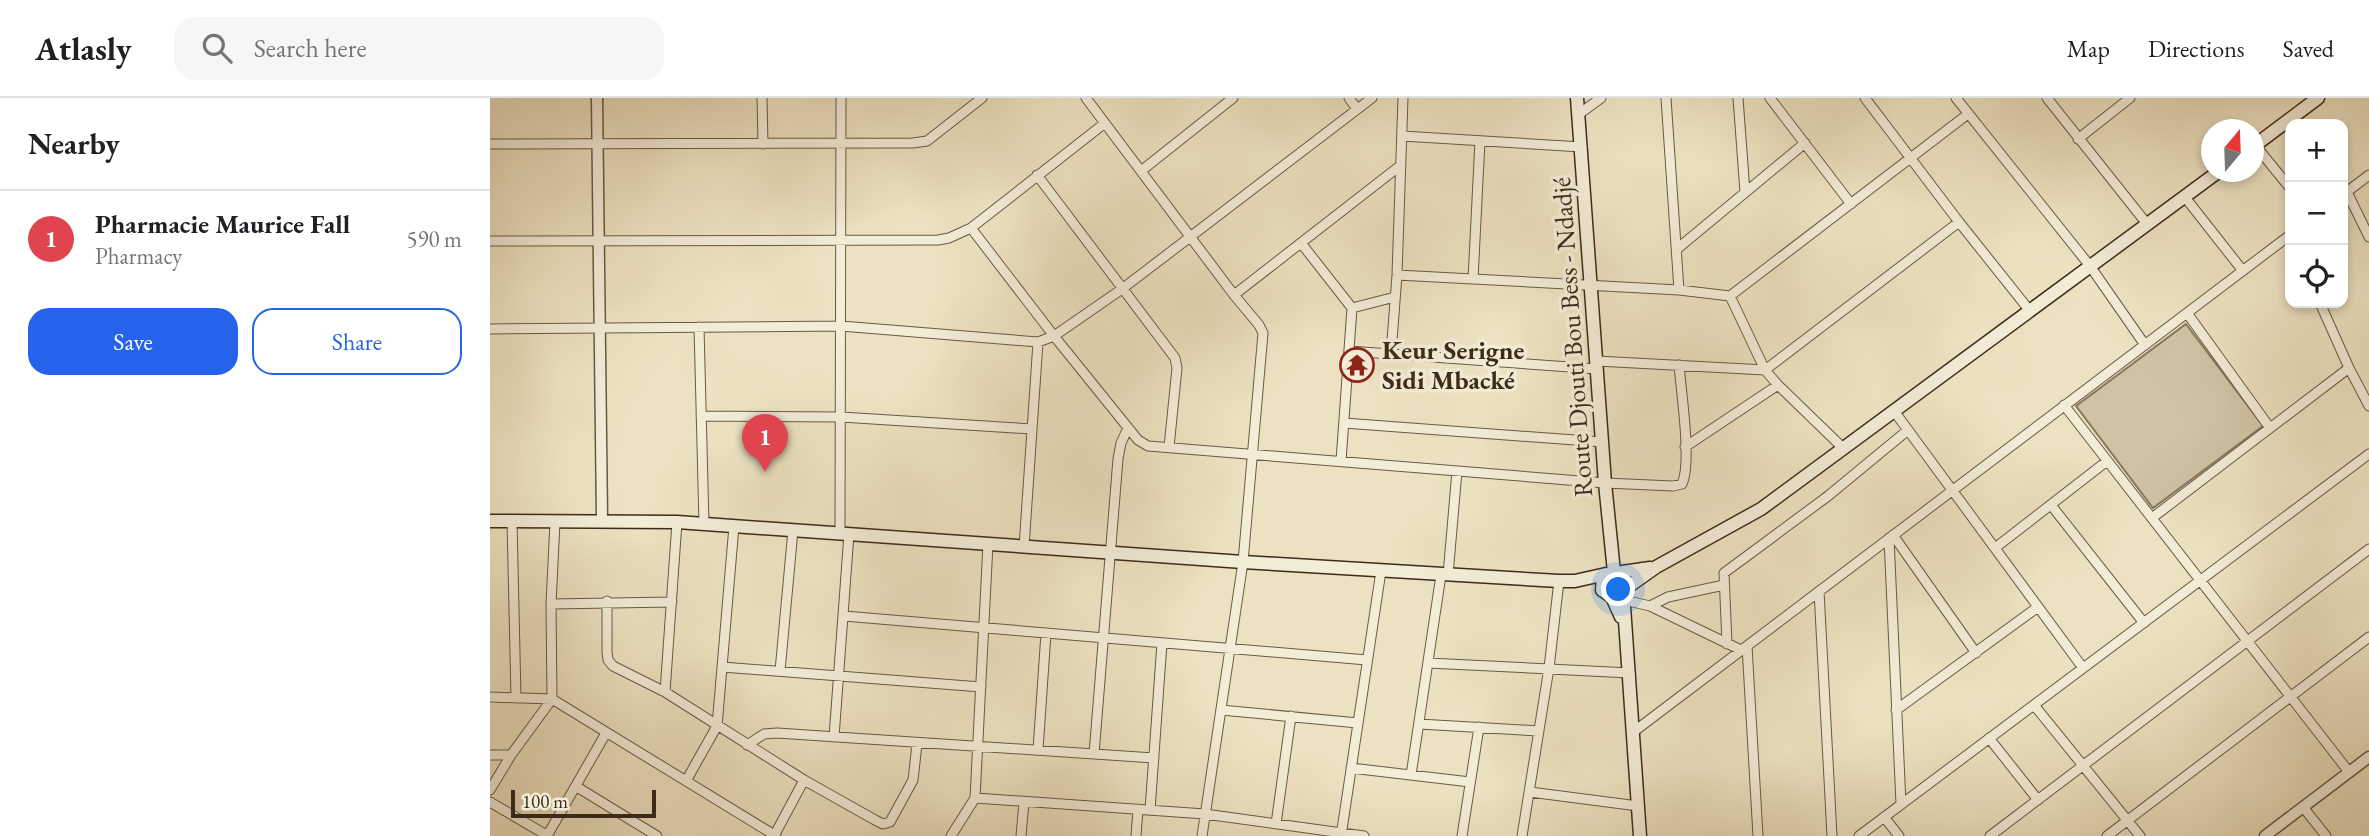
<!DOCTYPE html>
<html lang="en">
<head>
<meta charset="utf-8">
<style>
	:root { --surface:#fff; --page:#f6f6f6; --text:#202124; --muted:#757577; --line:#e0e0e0; --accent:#2563eb }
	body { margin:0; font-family:"EB Garamond",serif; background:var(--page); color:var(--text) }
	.controls { position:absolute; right:21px; top:21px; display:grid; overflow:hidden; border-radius:14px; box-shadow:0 4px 10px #0003 }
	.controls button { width:63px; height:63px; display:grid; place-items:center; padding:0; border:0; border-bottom:2px solid var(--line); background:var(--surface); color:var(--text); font:35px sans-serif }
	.compass { position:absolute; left:1711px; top:21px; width:63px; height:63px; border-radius:50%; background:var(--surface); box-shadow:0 4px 10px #0003; rotate:19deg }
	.scale { position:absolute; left:21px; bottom:18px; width:145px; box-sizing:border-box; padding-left:7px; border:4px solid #3d2b1a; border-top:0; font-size:19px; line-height:24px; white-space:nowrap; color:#3d2b1a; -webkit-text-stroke:5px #f3ecd7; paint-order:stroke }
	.you { position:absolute; left:1129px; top:492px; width:24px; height:24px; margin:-18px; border:5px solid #fff; border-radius:50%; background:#1a73e8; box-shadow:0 0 0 10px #1a73e833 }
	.badge { display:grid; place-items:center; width:46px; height:46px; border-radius:50%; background:var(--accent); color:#fff; font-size:23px; font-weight:700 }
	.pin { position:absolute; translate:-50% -58px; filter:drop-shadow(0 2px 4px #0008) }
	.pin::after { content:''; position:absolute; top:37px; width:24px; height:21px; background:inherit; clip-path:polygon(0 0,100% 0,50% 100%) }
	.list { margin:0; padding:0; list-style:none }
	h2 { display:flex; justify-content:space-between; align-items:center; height:91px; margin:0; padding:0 28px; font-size:30px }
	h2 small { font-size:23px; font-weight:400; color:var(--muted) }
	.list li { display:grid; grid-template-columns:46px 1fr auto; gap:21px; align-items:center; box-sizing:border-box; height:98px; padding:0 28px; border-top:2px solid var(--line) }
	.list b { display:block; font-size:26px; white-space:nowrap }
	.list p { margin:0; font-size:23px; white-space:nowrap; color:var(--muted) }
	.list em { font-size:23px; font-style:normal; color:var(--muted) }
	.actions { display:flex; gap:14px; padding:21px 28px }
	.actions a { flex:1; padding:16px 0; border:2px solid var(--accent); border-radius:21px; text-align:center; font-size:24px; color:var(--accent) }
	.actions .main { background:var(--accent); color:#fff }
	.icon { flex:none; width:38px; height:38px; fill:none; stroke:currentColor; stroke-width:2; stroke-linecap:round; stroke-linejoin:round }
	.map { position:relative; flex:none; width:1879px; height:738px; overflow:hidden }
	header { display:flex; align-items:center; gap:42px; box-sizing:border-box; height:98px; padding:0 35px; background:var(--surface); border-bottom:2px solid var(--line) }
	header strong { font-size:33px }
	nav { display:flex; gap:38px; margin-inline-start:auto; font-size:24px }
	.search { width:490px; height:63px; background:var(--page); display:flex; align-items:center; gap:18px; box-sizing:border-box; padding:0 24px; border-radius:21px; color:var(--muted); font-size:26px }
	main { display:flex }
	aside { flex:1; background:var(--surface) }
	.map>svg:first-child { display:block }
	.green { fill:#cec3a5; stroke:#867760; stroke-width:2 }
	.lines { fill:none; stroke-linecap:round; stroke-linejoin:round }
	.minor-casing { stroke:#695944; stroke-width:11 }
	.tertiary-casing { stroke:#695944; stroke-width:13 }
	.secondary-casing { stroke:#3d2b1a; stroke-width:15 }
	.minor { stroke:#f3ecd7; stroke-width:9 }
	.tertiary { stroke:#f3ecd7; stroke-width:10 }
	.secondary { stroke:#f3ecd7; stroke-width:12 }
	.labels { text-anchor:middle; stroke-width:7; stroke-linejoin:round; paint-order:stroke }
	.street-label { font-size:26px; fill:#3d2b1a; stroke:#f3ecd7 }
	.poi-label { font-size:26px; font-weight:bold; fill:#3d2b1a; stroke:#f3ecd7; text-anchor:start }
</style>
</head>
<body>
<header>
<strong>Atlasly</strong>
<div class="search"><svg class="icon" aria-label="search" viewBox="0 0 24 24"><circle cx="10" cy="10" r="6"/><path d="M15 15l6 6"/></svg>Search here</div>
<nav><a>Map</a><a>Directions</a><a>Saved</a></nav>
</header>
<main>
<aside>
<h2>Nearby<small></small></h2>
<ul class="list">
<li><span class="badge" style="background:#e0444e">1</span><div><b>Pharmacie Maurice Fall</b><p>Pharmacy</p></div><em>590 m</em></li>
</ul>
<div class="actions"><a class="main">Save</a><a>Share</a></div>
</aside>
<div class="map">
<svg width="1879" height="738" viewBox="0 0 1879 738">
	<rect width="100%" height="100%" fill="#ece2c1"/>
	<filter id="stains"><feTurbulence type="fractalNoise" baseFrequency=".00286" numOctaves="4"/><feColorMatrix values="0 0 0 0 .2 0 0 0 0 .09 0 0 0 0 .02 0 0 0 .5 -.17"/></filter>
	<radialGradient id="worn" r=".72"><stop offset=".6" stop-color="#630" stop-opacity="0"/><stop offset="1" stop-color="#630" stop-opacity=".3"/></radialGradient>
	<path class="green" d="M1696,226L1773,328L1663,410L1586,308Z"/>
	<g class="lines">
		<g class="minor-casing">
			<path id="minor" d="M272,0L273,46
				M596,0L744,197L769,227L773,235L753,464L712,738
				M859,0L867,11
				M1176,0L1189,192
				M1248,0L1255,94
				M1280,0L1361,106
				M1375,0L1469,124L1540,213
				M1466,0L1600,168L1655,247
				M1557,0L1657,126
				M1089,16L1111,0
				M912,38L1092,49
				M1588,41L1640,0
				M0,46L423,45L437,43L492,0
				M1765,47L1800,90
				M651,73L743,0
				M547,77L685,260L687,270L679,349
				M1857,94L1879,139
				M1854,96L1879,77
				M1694,98L1753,173
				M481,130L564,238L648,342L658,348L1115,385L1183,388L1192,386C1202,365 1191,293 1189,267
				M0,143L448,142L459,140L481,130L615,25
				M811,145L862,210L851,363
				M1187,151L1315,45
				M907,177L1189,192L1240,198L1478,16
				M983,181L990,43
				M744,197L911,67
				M1240,198L1275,272L1288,287L1353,350
				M1830,205L1859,270L1879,308
				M862,210L905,199
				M1697,215L1780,330
				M209,229L214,426
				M0,231L351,228L548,244L564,238L632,191L882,0
				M859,253L1107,271
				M901,256L907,177L913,0
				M1107,263L1275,272L1469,124
				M1574,307L1859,674
				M1404,313L1593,570
				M211,318L351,319L542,331
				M854,325L1112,344
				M1195,349L1288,287
				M1561,407L1654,525
				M1662,420L1859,270
				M22,423L26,600
				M350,436L351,0
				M1403,437L1486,555
				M1399,440L1411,706
				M534,449L548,244
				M1505,450L1617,363
				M958,477L967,373
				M1329,493L1342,738
				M1134,502L1160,508L1251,552
				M117,503V554L118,562L123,568L175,594L314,682L385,722L393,726L400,724L423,682L427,646
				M61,506L182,504
				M1160,508L1178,499L1234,487
				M354,518L877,562
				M1237,546L1234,475L1338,398L1418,332
				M1257,548L1268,738
				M938,565L1140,575
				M232,569L491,589
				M290,573L303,432
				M175,594L187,424
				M0,599L62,601L286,738
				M1544,607L1650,738
				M731,612L868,625
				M1406,612L1548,509
				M929,626L1049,633
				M1142,635L1800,137
				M344,639L359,436
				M1499,640L1548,702
				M257,647L274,636L287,635L664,660
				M548,652L556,535
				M604,656L628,361L631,345L638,330
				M0,657H21
				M861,670L980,684
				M921,677L951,477
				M196,683L227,628L244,428
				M87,689L167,738
				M0,692L21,657L62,601L61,506L65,424
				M1040,694L1148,708
				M485,700L715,716L874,738
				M0,704L58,738
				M1813,709L1836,738
				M660,712L672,545
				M1394,719L1409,738
				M786,726L801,618
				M57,738L116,635
				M284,738L314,682
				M461,738L485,700L498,446
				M531,738L534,704
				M646,738L648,711
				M851,738L891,473
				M972,738L989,629
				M1032,738L1059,570L1069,483
				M1369,738L1879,356
				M1500,738L1879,451
				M1617,738L1879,539"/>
		</g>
		<g class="tertiary-casing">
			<path id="tertiary" d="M107,0L112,422
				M1775,738L1879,659"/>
		</g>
		<g class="secondary-casing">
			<path id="secondary" d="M1087,0L1115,385L1124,474
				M1764,48L1828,0
				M0,423L187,424L753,464L1069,483H1085L1116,476
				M1135,491L1166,469L1271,411L1728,74
				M1133,494L1150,738
				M1131,519L1122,499L1112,492L1113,479C1121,474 1148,472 1160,470"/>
		</g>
		<use href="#minor" class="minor"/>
		<use href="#tertiary" class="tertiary"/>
		<use href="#secondary" class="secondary"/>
	</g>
	<defs>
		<g id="temple-ring" transform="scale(1.75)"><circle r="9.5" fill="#f3ecd7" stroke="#8f2418" stroke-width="1.5"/><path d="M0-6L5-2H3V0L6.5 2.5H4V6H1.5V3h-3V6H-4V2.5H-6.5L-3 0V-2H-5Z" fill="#8f2418"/></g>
	</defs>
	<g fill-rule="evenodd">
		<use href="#temple-ring" x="867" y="267"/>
	</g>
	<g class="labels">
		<g class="street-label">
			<text transform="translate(1082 239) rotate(-94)" y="9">Route Djouti Bou Bess - Ndadjé</text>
		</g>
		<g class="poi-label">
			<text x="892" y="261">Keur Serigne<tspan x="892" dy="30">Sidi Mbacké</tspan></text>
		</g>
	</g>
	<rect width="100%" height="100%" filter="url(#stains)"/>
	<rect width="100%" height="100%" fill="url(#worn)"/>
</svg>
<div class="controls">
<button>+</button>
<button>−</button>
<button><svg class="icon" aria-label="locate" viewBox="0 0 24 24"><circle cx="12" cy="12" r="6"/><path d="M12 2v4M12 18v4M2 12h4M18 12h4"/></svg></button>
</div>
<svg class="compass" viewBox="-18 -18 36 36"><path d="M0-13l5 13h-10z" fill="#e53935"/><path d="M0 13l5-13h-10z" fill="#757577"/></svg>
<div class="scale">100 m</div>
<div class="you"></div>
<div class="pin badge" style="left:275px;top:374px;background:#e0444e">1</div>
</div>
</main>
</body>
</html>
